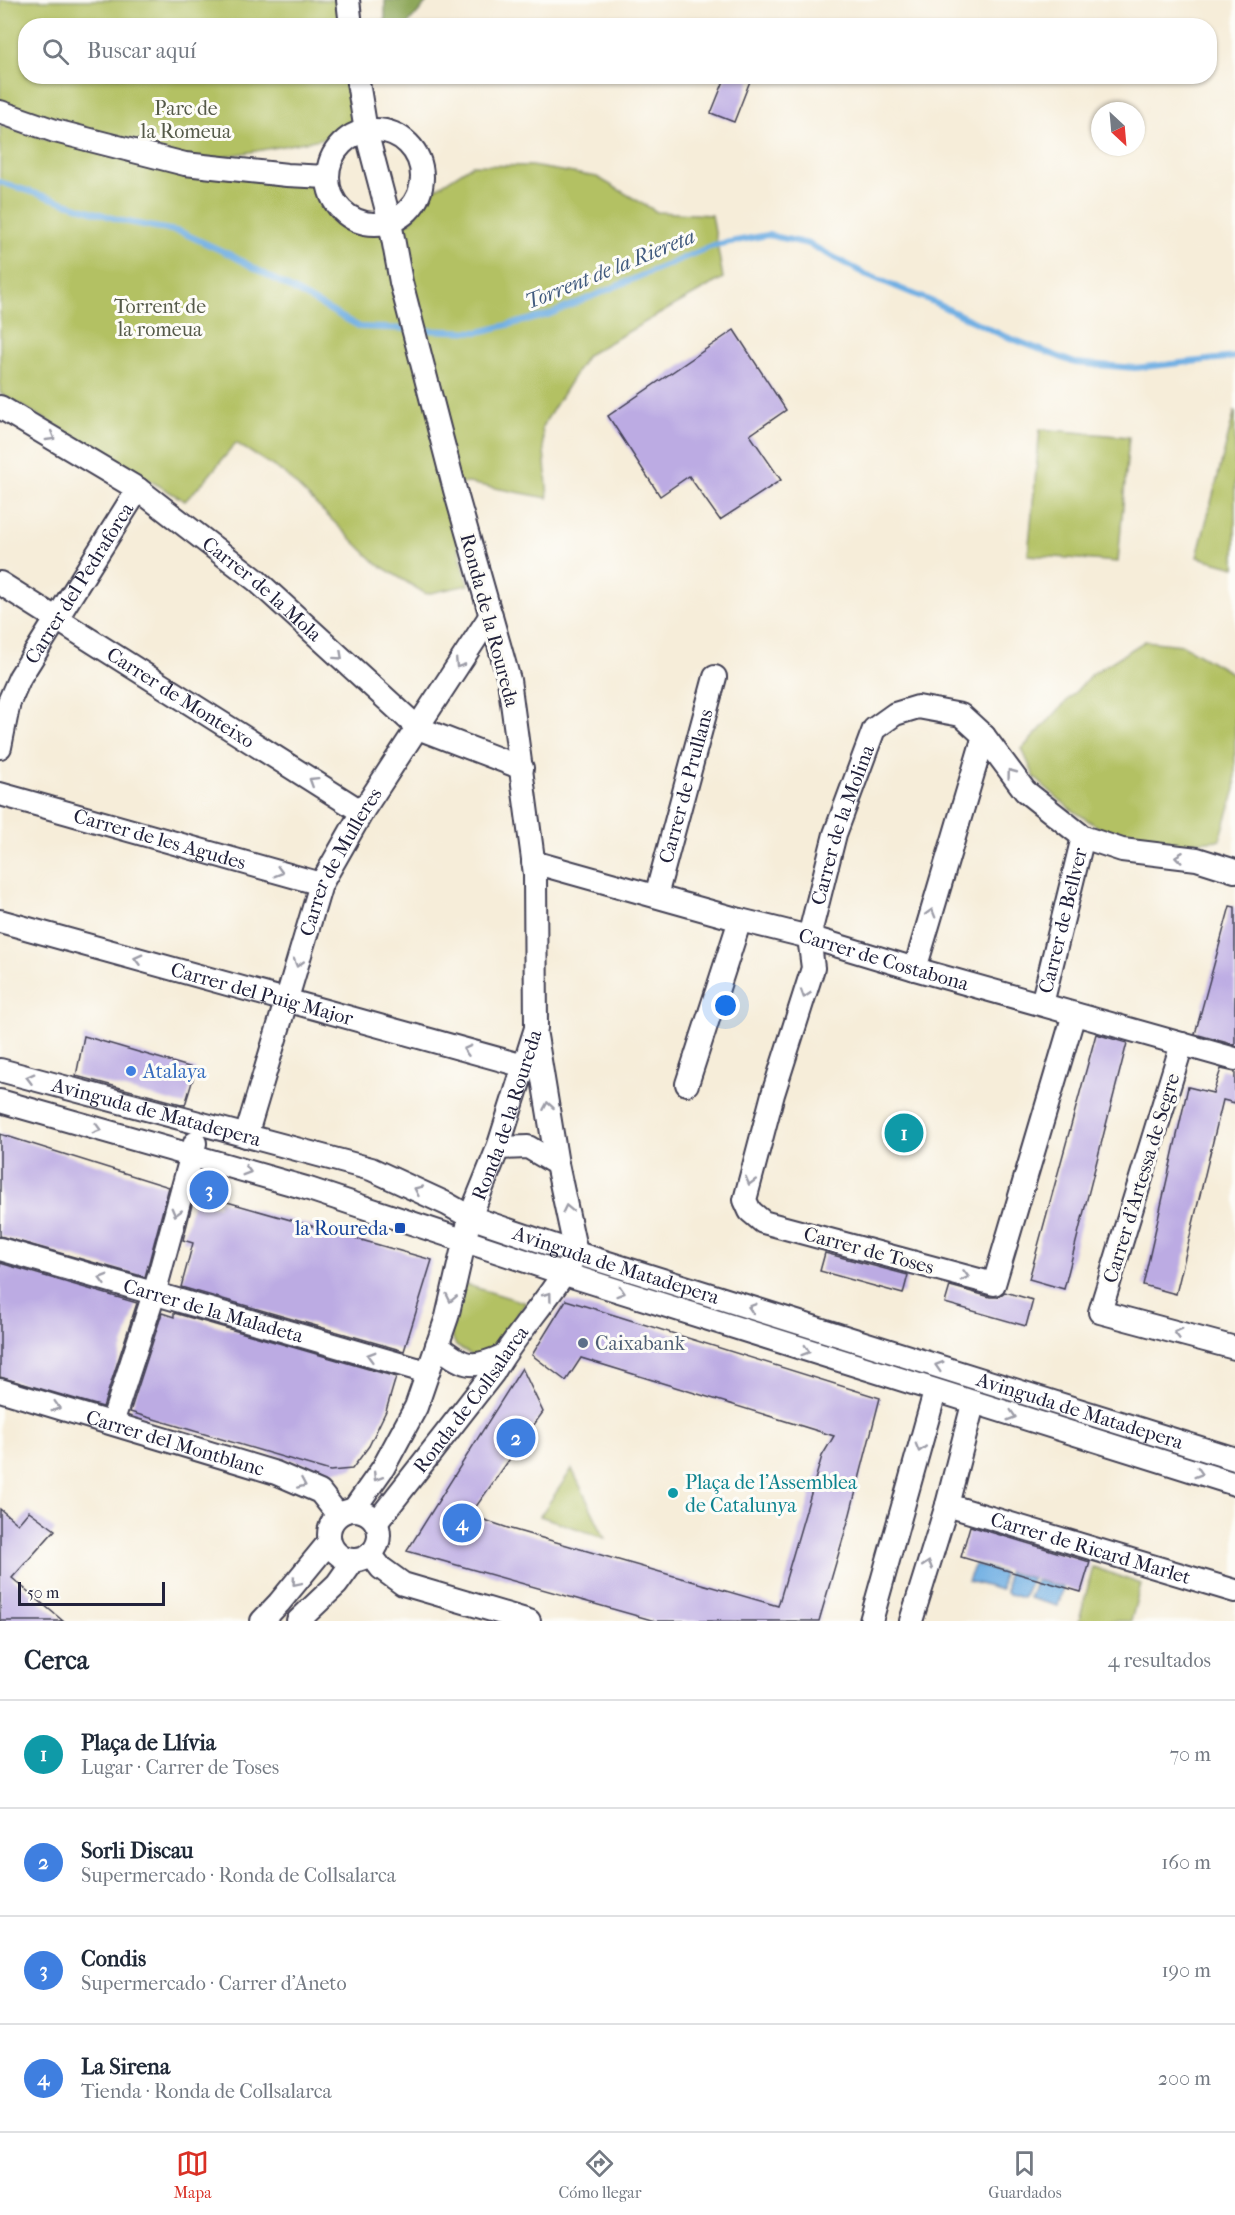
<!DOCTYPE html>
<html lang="es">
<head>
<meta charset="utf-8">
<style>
	:root { --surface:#fff; --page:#f2f2f3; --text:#1f2937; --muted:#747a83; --line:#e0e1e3; --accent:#d93025 }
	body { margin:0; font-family:"IM FELL French Canon",serif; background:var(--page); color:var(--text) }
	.compass { position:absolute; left:1091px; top:102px; width:54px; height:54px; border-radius:50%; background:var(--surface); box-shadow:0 2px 4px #0004; rotate:154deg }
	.scale { position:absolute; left:18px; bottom:15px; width:147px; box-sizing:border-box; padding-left:6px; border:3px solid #22223b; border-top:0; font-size:16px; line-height:21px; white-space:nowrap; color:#22223b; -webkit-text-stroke:4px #fdfcf7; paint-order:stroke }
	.you { position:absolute; left:726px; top:1006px; width:21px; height:21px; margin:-15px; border:4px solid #fff; border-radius:50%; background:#1a73e8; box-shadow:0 0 0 9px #1a73e833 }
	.badge { display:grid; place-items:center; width:39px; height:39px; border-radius:50%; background:var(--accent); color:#fff; font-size:20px; font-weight:700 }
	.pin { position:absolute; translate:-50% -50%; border:3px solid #fff; box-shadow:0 2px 6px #0006 }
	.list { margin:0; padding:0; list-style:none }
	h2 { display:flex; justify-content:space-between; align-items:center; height:78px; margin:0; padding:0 24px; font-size:26px }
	h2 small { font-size:20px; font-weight:400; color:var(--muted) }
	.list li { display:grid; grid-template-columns:39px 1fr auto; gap:18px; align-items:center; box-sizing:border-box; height:108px; padding:0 24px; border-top:2px solid var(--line) }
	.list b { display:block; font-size:22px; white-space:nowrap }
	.list p { margin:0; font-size:20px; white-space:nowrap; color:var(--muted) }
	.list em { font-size:20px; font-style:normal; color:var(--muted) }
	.icon { flex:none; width:33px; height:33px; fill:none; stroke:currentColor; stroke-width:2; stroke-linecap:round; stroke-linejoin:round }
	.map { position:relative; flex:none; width:1235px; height:1621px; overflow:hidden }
	.search { position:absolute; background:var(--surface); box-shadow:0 2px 4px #0004; left:18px; right:18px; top:18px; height:66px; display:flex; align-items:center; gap:15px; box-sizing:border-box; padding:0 21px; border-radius:24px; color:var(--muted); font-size:22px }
	.sheet { height:510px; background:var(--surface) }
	nav { display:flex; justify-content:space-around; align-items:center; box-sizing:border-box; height:84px; border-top:2px solid var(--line); background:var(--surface); font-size:16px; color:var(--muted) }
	nav a { display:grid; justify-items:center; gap:3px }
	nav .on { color:var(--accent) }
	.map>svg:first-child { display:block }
	.green { fill:#b3c164; stroke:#6a7250; stroke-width:1.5 }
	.forest { fill:#8ea75a; stroke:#58644a; stroke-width:1.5 }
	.water { fill:#70afe3; stroke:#49688f; stroke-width:1.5 }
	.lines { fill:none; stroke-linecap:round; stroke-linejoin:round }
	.stream { stroke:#70afe3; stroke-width:6 }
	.building { fill:#bcabe3 }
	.minor-casing { stroke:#424053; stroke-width:26 }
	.minor { stroke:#fff; stroke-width:22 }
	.oneway { stroke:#9c9ca7 }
	.shop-dot { fill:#3f7fe0; stroke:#fdfcf7; stroke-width:2 }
	.transit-dot { fill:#1a4fb4; stroke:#fdfcf7; stroke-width:2 }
	.service-dot { fill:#5c6f8a; stroke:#fdfcf7; stroke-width:2 }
	.culture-dot { fill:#0f9aa8; stroke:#fdfcf7; stroke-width:2 }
	.labels { text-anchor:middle; stroke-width:6; stroke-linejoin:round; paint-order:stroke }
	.park-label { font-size:20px; fill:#555a49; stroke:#fdfcf7 }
	.street-label { font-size:20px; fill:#22223b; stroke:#fdfcf7 }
	.shop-label { font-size:20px; fill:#366cbe; stroke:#fdfcf7; text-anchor:start }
	.transit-label { font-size:20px; fill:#164399; stroke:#fdfcf7; text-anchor:end }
	.service-label { font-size:20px; fill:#4e5e75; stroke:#fdfcf7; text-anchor:start }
	.culture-label { font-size:20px; fill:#0d838f; stroke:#fdfcf7; text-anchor:start }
	.water-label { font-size:21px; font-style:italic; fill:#415a7e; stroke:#fdfcf7 }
</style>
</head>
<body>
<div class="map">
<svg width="1235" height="1621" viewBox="0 0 1235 1621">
	<rect width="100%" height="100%" fill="#fdfcf7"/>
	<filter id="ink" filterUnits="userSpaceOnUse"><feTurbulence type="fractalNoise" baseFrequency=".0167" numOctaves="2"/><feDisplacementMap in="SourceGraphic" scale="12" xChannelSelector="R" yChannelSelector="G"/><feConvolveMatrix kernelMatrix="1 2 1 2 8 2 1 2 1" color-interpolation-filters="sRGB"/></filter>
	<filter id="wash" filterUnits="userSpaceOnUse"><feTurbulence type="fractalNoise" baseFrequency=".008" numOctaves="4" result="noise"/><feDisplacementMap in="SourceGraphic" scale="24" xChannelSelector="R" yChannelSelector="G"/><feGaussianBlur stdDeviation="1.35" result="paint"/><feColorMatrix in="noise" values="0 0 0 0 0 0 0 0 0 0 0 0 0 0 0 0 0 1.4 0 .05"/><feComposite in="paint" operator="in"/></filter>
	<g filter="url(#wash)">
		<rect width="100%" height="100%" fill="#f6edd9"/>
		<path class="green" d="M0,0H359V25L26,26V76L359,77V132L185,164L0,110Z
			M0,125L49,140L321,185L335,220L373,234L411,221L435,189L472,165L531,166L597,177L657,212L712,215L723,278L587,355L542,427L548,498L468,483L443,486L468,585L426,594L377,564L284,473L236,443L207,478L185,501L0,393Z
			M1235,410V567L1197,557Z
			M1040,429L1129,437L1118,562L1028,555Z
			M1145,641L1183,645L1235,675V789L1220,840L1183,843L1144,840L1101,829L1069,808L1035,778L1022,749L1092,674Z
			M464,1284L526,1303L493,1348L473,1356L456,1346L451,1334Z
			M572,1469L605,1538L540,1516Z
			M1093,1567L1141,1584L1131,1621H1079Z"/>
		<path class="forest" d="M385,0H429L407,25L385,26Z"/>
		<path class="water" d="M975,1564L1003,1573L1001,1590L968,1581Z
			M1007,1572L1032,1578L1023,1598L1006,1593Z
			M1036,1580L1063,1588L1058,1606L1029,1598Z"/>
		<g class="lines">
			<path class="stream" d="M0,182L123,221L181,232L231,255L360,327L409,329
				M419,330L479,332L548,315L714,245L768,235L809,244L865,274L931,301L1002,335L1075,363L1135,368L1235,357"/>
		</g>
		<g id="blocks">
			<path class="building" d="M726,76H752L734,122L711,113Z
				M734,330L786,410L750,435L781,480L720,520L689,476L660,496L608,416Z
				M1230,906L1235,907V1045L1195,1034Z
				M1096,1034L1127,1043L1064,1289L1029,1279Z
				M84,1036L196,1069L185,1105L76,1076Z
				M1221,1069L1235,1072V1103L1223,1100L1176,1294L1143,1285L1188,1087L1213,1093Z
				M0,1134L169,1187L145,1277L0,1236Z
				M220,1200L432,1260L404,1351L181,1287L193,1243L183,1240L193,1201L218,1206Z
				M825,1253L908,1275L903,1294L820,1271Z
				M0,1263L137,1303L103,1407L0,1377Z
				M950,1286L990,1297H998L1005,1292L1033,1300L1026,1326L945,1303Z
				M566,1300L880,1398L849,1518L819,1621H655L407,1551L522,1368L543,1412L470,1515L511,1529L778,1606L822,1456L834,1436L581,1358L566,1381L532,1355Z
				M162,1313L174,1317V1313L396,1377L386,1411L369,1446L352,1469L330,1471L130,1412Z
				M0,1509L18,1524L29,1511L55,1530L12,1578L63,1621H0Z
				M970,1526L1090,1562L1081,1592L961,1557Z"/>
		</g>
	</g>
	<g filter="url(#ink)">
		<use href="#blocks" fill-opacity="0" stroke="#424053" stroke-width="1.5"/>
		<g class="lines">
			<g class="minor-casing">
				<g id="minor">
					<path d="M348,0L351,26"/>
					<path d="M0,112L55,131L185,164L287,175L327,177"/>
					<circle cx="375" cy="177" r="47"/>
					<path id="s1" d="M0,407L138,489L256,580L418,728L522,768"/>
					<path id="s2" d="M0,583L362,812"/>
					<path id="s3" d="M0,747L9,702L20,677L138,489"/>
					<path id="s4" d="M0,794L321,884"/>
					<path id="s5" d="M533,862L740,920L809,937L915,969L1235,1059"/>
					<path id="s6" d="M656,896L715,677"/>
					<path id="s7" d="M0,921L524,1066"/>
					<path d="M915,969L984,736"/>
					<path id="s8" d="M1042,1004L1083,837"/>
					<path id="s9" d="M1074,1014L994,1284L763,1222L750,1211L745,1200L773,1094L813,968L809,937L835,834L874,729L895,714L918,707L961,715L984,736L1025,791L1083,837L1122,850L1197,859L1235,871"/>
					<path d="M1182,1044L1100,1312L1235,1348"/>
					<path id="s10" d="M0,1070L371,1169L447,1204L470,1217L576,1253L1235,1459"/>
					<path d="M687,1084L740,920"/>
					<path d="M0,1101L306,1188L565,1274L1235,1484"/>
					<path id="s11" d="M246,1136L321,884L362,812L491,615"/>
					<path d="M498,1148L528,1147L557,1164"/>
					<path id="s12" d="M0,1249L427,1372"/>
					<path d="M437,1345C463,1366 471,1370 502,1356"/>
					<path id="s13" d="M0,1390L276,1473L320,1492L338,1515"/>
					<path d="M112,1423L154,1294L195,1143"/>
					<path id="s14" d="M947,1505L1235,1591"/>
					<path id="s15" d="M354,1509L383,1468L416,1407L447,1317L470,1217L498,1148L536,1028L535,874L509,680L455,490L401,282L390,222L366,131L357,76"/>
					<circle cx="354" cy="1535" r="25"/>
					<path id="s16" d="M376,1523L493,1373C517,1331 553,1296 576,1253L557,1164L536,1036"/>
					<path d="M370,1554L381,1568L403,1584L529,1621"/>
					<path d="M262,1621L279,1603L329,1542"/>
					<path d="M298,1621L337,1584L354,1560"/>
					<path d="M871,1621L935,1392"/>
					<path d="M911,1621L947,1505L973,1404"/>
				</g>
			</g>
			<use href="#minor" class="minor"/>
		</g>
		<defs><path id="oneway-chevron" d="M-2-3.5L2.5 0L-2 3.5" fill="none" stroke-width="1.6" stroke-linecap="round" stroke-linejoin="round" transform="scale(1.5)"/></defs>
		<g class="oneway">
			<use href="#oneway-chevron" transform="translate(51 437) rotate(31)"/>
			<use href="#oneway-chevron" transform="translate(339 656) rotate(42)"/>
			<use href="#oneway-chevron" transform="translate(459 664) rotate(123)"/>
			<use href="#oneway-chevron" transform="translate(1011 773) rotate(-127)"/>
			<use href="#oneway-chevron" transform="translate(313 781) rotate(-148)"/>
			<use href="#oneway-chevron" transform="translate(1179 857) rotate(-173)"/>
			<use href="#oneway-chevron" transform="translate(279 872) rotate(16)"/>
			<use href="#oneway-chevron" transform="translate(931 913) rotate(-74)"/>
			<use href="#oneway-chevron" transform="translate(138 959) rotate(-165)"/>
			<use href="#oneway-chevron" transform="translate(298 963) rotate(106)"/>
			<use href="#oneway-chevron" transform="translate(805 994) rotate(108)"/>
			<use href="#oneway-chevron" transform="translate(467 1050) rotate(-165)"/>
			<use href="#oneway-chevron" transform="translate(30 1078) rotate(-165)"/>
			<use href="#oneway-chevron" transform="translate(548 1106) rotate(-100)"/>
			<use href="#oneway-chevron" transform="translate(97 1129) rotate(16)"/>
			<use href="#oneway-chevron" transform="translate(247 1171) rotate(16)"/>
			<use href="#oneway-chevron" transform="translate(750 1181) rotate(105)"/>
			<use href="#oneway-chevron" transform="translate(418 1190) rotate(-155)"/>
			<use href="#oneway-chevron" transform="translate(567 1209) rotate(-102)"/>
			<use href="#oneway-chevron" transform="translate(176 1212) rotate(105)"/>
			<use href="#oneway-chevron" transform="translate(965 1276) rotate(15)"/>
			<use href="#oneway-chevron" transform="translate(103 1279) rotate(-164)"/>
			<use href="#oneway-chevron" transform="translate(621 1292) rotate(18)"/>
			<use href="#oneway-chevron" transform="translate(548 1296) rotate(-53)"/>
			<use href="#oneway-chevron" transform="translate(451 1298) rotate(102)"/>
			<use href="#oneway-chevron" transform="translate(752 1308) rotate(-163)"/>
			<use href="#oneway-chevron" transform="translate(1178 1333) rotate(-165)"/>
			<use href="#oneway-chevron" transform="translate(806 1351) rotate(18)"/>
			<use href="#oneway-chevron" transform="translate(371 1356) rotate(-164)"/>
			<use href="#oneway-chevron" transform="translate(939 1366) rotate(-163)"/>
			<use href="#oneway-chevron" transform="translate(56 1407) rotate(17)"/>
			<use href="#oneway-chevron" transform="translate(1012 1416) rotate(17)"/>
			<use href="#oneway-chevron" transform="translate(920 1448) rotate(106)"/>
			<use href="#oneway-chevron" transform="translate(1199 1473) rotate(17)"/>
			<use href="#oneway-chevron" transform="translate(377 1477) rotate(122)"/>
			<use href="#oneway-chevron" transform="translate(302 1484) rotate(24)"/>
			<use href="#oneway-chevron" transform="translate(928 1565) rotate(-73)"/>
			<use href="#oneway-chevron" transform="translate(296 1582) rotate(130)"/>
		</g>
	</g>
	<circle class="shop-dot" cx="131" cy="1071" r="6"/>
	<rect class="transit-dot" x="394" y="1222" width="12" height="12" rx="3"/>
	<circle class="service-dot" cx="583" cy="1343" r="6"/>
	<circle class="culture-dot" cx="673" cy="1493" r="6"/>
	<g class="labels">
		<g class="park-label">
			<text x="186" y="115">Parc de<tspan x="186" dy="23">la Romeua</tspan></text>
			<text x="160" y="313">Torrent de<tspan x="160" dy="23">la romeua</tspan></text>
		</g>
		<g class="street-label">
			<text dy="7" stroke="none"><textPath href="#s3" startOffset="184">Carrer del Pedraforca</textPath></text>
			<text dy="7" stroke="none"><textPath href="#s1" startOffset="320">Carrer de la Mola</textPath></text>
			<text transform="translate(490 620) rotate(75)" y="7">Ronda de la Roureda</text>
			<text dy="7" stroke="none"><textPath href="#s2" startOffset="214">Carrer de Monteixo</textPath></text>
			<text dy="7" stroke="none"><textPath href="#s6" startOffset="114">Carrer de Prullans</textPath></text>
			<text dy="7" stroke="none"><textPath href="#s9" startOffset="940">Carrer de la Molina</textPath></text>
			<text dy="7" stroke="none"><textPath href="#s4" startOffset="166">Carrer de les Agudes</textPath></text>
			<text dy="7" stroke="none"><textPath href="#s11" startOffset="291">Carrer de Mulleres</textPath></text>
			<text dy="7" stroke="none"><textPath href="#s8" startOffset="86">Carrer de Bellver</textPath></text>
			<text dy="7" stroke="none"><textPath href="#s5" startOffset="364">Carrer de Costabona</textPath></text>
			<text dy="7" stroke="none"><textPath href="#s7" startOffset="272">Carrer del Puig Major</textPath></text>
			<text dy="7" stroke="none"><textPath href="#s10" startOffset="162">Avinguda de Matadepera</textPath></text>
			<text dy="7" stroke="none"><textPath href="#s15" startOffset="426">Ronda de la Roureda</textPath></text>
			<text transform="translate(1141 1178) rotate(-73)" y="7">Carrer d'Artessa de Segre</text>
			<text transform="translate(869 1250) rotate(15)" y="7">Carrer de Toses</text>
			<text dy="7" stroke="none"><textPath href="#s10" startOffset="648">Avinguda de Matadepera</textPath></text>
			<text dy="7" stroke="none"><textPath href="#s12" startOffset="222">Carrer de la Maladeta</textPath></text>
			<text dy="7" stroke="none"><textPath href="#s16" startOffset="156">Ronda de Collsalarca</textPath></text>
			<text dy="7" stroke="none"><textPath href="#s10" startOffset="1134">Avinguda de Matadepera</textPath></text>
			<text dy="7" stroke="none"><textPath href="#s13" startOffset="183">Carrer del Montblanc</textPath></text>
			<text dy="7" stroke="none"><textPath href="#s14" startOffset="150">Carrer de Ricard Marlet</textPath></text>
		</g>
		<g class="shop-label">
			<text x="143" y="1078">Atalaya</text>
		</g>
		<g class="transit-label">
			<text x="388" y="1235">la Roureda</text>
		</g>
		<g class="service-label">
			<text x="595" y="1350">Caixabank</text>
		</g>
		<g class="culture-label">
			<text x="685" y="1489">Plaça de l'Assemblea<tspan x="685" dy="23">de Catalunya</tspan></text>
		</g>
		<g class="water-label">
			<text transform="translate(610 269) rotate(-22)" y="7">Torrent de la Riereta</text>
		</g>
	</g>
</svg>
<svg class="compass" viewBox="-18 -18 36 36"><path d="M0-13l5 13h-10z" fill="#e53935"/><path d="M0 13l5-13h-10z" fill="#747a83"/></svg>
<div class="scale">50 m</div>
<div class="you"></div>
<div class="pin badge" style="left:904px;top:1133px;background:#0f9aa8">1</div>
<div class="pin badge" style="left:516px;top:1438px;background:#3f7fe0">2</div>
<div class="pin badge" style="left:209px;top:1190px;background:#3f7fe0">3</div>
<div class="pin badge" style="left:462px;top:1523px;background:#3f7fe0">4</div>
<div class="search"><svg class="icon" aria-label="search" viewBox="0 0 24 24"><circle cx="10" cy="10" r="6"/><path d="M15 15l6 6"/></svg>Buscar aquí</div>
</div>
<section class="sheet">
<h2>Cerca<small>4 resultados</small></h2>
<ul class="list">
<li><span class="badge" style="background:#0f9aa8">1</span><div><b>Plaça de Llívia</b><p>Lugar · Carrer de Toses</p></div><em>70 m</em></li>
<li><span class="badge" style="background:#3f7fe0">2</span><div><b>Sorli Discau</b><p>Supermercado · Ronda de Collsalarca</p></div><em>160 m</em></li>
<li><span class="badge" style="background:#3f7fe0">3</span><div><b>Condis</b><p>Supermercado · Carrer d'Aneto</p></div><em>190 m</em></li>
<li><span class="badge" style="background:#3f7fe0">4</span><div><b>La Sirena</b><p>Tienda · Ronda de Collsalarca</p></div><em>200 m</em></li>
</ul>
</section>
<nav>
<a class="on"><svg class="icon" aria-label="map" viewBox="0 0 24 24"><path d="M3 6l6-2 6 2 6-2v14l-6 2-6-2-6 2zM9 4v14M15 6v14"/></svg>Mapa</a>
<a><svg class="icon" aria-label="directions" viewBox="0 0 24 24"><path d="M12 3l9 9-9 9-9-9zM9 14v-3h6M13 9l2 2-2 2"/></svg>Cómo llegar</a>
<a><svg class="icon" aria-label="saved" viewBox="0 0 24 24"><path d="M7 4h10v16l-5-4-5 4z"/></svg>Guardados</a>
</nav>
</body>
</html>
